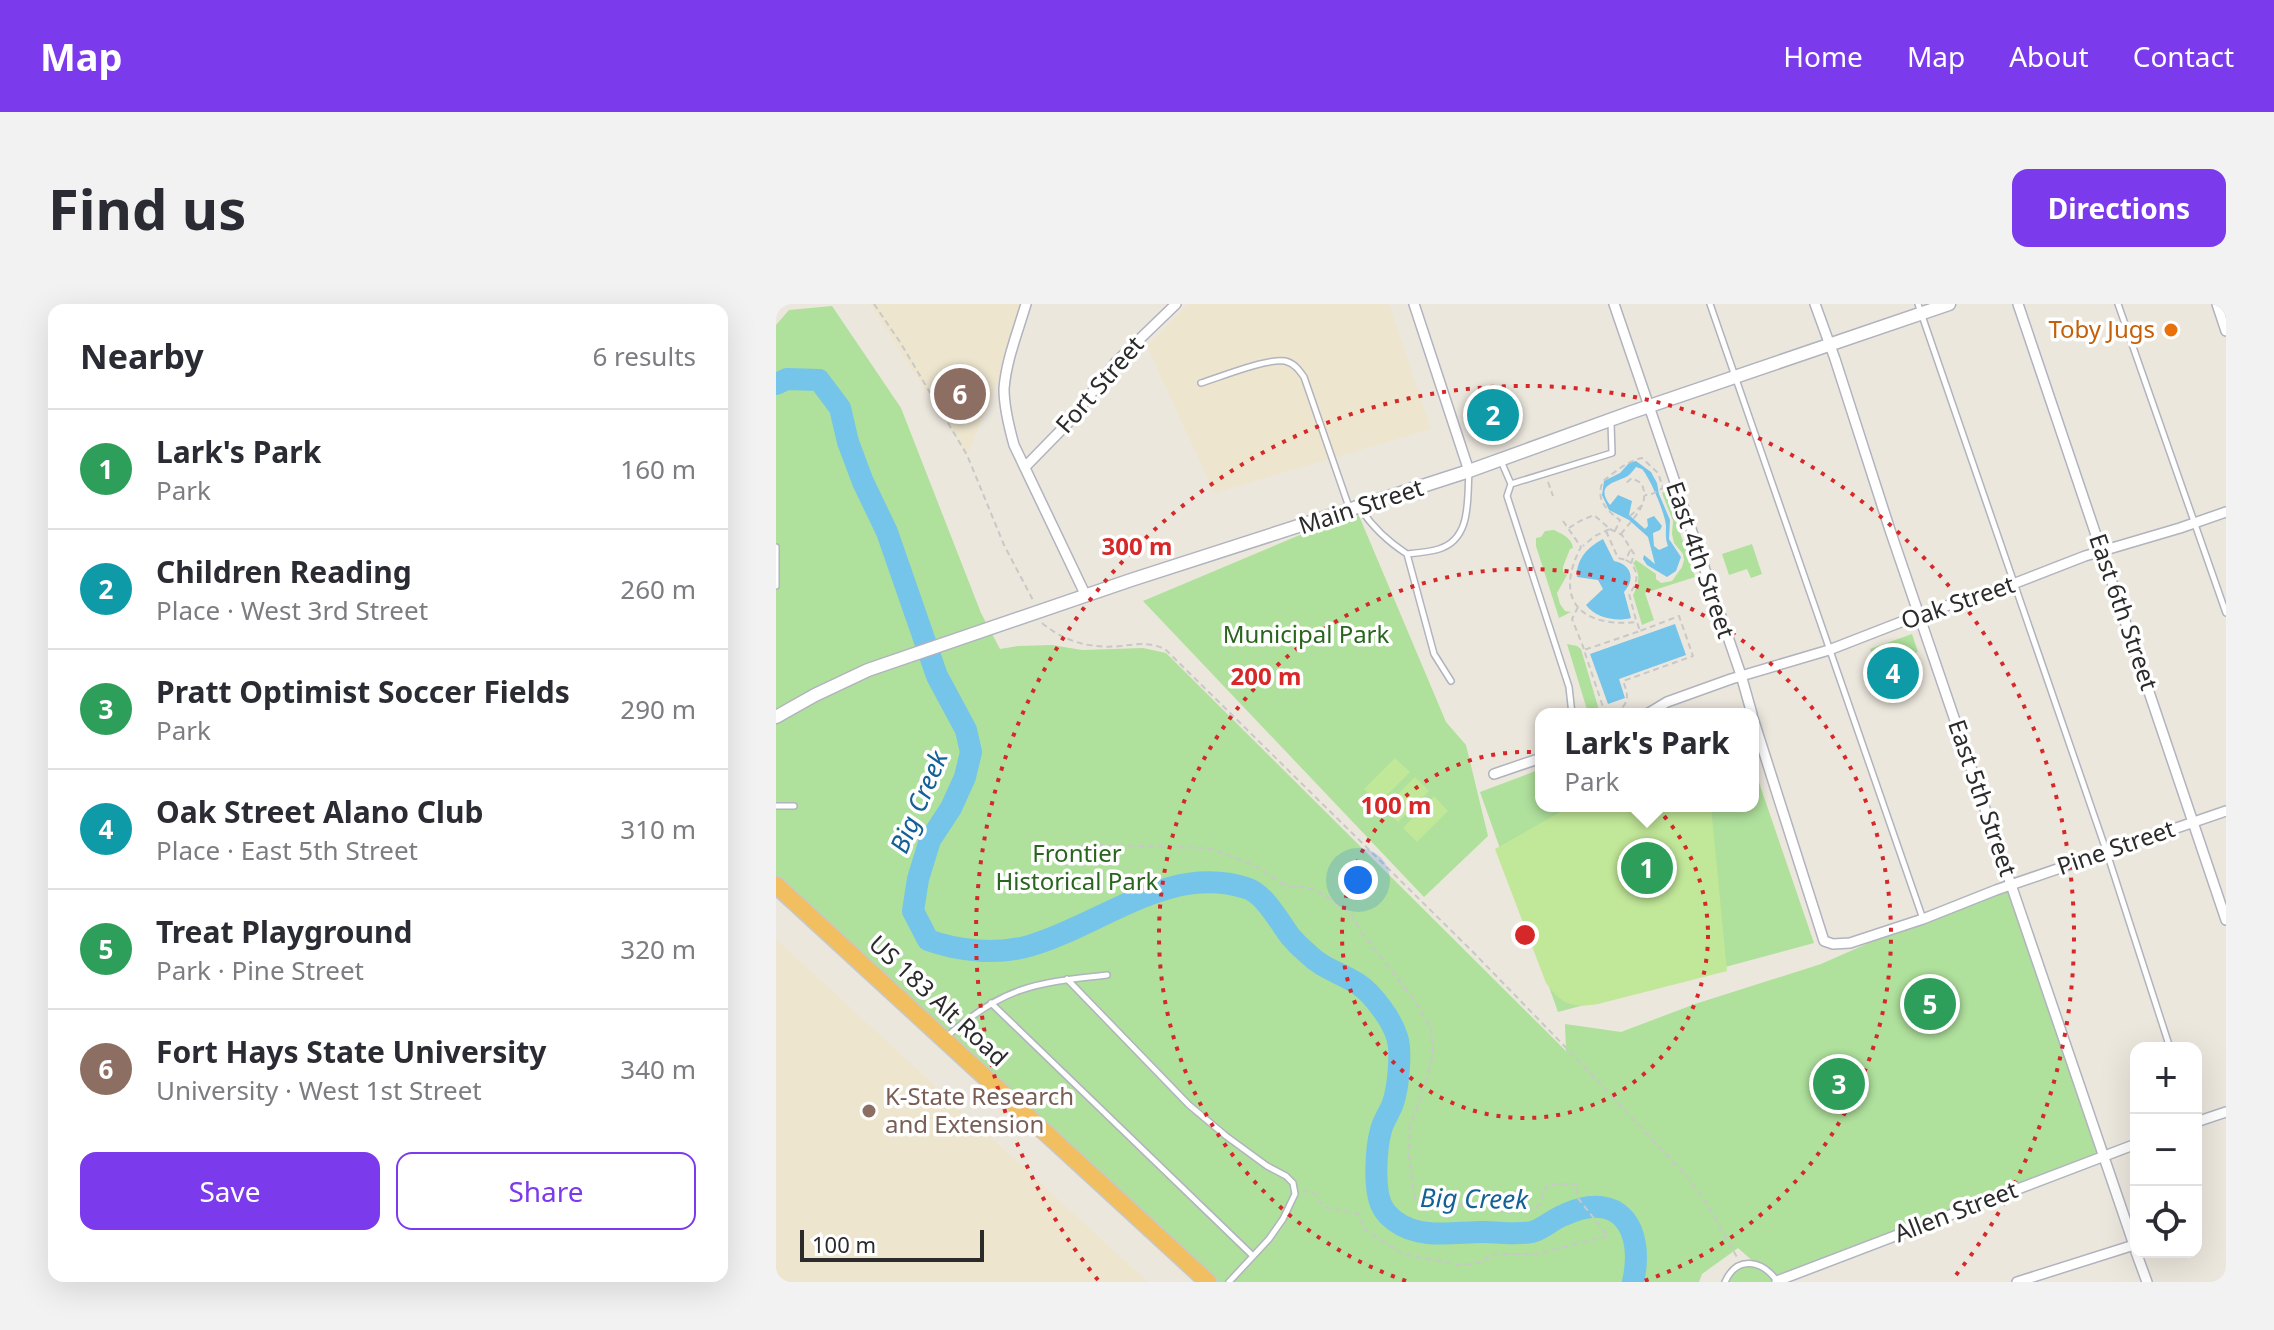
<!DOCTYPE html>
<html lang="en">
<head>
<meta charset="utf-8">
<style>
	:root { --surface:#fff; --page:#f2f2f3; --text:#2b2b33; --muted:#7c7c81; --line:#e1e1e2; --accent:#7c3aed }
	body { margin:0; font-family:"Noto Sans",sans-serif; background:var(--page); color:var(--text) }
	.controls { position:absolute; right:24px; bottom:24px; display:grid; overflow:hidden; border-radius:16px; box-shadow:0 8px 32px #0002 }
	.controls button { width:72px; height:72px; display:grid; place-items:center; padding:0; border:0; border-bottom:2px solid var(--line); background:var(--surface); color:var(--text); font:40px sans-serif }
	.scale { position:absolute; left:24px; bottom:20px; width:184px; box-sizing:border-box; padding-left:8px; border:4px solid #2b2b2b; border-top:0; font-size:22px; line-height:28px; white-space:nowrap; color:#2b2b2b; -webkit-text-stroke:6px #fff; paint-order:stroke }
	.you { position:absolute; left:582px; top:576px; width:28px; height:28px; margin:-20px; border:6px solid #fff; border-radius:50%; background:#1a73e8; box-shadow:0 0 0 12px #1a73e833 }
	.badge { display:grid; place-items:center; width:52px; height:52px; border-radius:50%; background:var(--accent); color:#fff; font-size:26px; font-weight:700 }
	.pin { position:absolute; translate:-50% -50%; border:4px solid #fff; box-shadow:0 2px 8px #0006 }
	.popup { position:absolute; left:759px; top:404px; width:224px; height:104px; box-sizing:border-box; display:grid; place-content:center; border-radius:16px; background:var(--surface); filter:drop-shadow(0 2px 6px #0005); font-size:26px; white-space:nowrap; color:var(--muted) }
	.popup b { font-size:30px; color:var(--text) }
	.popup::after { content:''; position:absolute; left:50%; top:100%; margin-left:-16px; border:16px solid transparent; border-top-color:var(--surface) }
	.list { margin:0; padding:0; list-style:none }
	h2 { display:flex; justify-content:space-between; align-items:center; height:104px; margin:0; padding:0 32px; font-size:34px }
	h2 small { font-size:26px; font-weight:400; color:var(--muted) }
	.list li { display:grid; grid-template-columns:52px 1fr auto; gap:24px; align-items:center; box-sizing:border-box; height:120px; padding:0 32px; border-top:2px solid var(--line) }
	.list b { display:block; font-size:30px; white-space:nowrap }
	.list p { margin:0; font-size:26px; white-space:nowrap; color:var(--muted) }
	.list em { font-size:26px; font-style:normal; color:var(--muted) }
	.actions { display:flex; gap:16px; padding:24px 32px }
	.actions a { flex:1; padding:18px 0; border:2px solid var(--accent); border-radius:16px; text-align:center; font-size:28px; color:var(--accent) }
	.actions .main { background:var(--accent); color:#fff }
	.icon { flex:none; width:44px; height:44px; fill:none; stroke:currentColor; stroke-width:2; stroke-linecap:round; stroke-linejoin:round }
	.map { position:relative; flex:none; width:1450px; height:978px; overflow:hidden; border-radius:16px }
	header { display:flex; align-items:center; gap:48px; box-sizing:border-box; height:112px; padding:0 40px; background:var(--accent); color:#fff }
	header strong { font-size:38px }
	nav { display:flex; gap:44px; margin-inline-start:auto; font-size:28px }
	.intro { display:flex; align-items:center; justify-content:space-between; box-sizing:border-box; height:192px; padding:0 48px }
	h1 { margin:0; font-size:56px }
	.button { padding:20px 36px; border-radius:16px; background:var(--accent); color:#fff; font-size:28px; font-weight:700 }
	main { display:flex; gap:48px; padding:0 48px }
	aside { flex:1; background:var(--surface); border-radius:16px; box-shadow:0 8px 32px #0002 }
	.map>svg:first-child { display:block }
	.education { fill:#ede5ce }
	.green { fill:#afe09c }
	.pitch { fill:#c1e798 }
	.water { fill:#75c4ea; fill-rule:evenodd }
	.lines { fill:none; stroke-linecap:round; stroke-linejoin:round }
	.river { stroke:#75c4ea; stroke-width:22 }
	.service-casing { stroke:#b1b3be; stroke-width:8 }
	.minor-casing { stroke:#b1b3be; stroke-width:12 }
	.tertiary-casing { stroke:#b1b3be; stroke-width:15 }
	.trunk-casing { stroke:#c8c8c8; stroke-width:19 }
	.path { stroke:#c8c8c8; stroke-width:2; stroke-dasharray:6 4; stroke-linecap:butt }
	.service { stroke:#fff; stroke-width:5 }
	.minor { stroke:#fff; stroke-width:9 }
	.tertiary { stroke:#fff; stroke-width:12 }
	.trunk { stroke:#f1be60; stroke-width:16 }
	.ring { fill:none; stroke:#d62828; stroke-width:4; stroke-dasharray:4 8 }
	.food-dot { fill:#e8710a; stroke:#fff; stroke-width:3 }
	.education-dot { fill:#8d6e63; stroke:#fff; stroke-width:3 }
	.labels { text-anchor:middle; stroke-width:7; stroke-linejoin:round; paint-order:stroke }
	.food-label { font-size:24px; fill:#c56008; stroke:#fff; text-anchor:end }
	.street-label { font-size:24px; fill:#2b2b2b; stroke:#fff }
	.park-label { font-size:24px; fill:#28651d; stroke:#fff }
	.education-label { font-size:24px; fill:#785e54; stroke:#fff; text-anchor:start }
	.water-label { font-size:26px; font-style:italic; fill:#136196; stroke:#fff }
	.centre { fill:#d62828; stroke:#fff; stroke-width:4 }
	.ring-label { font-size:24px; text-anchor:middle; font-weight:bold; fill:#d62828; stroke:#fff; stroke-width:7; stroke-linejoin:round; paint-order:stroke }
</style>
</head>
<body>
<header>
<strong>Map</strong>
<nav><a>Home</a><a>Map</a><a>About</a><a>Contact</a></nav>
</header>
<div class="intro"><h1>Find us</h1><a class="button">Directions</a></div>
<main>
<aside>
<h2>Nearby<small>6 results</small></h2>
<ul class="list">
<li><span class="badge" style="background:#2e9e5b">1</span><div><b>Lark's Park</b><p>Park</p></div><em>160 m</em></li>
<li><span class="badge" style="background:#0f9aa8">2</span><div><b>Children Reading</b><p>Place · West 3rd Street</p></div><em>260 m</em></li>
<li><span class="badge" style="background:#2e9e5b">3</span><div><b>Pratt Optimist Soccer Fields</b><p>Park</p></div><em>290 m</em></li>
<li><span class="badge" style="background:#0f9aa8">4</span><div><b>Oak Street Alano Club</b><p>Place · East 5th Street</p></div><em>310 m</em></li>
<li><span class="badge" style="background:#2e9e5b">5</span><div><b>Treat Playground</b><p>Park · Pine Street</p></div><em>320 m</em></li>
<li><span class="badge" style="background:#8d6e63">6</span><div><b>Fort Hays State University</b><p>University · West 1st Street</p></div><em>340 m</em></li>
</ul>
<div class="actions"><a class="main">Save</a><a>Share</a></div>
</aside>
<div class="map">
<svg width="1450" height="978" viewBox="0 0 1450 978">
	<rect width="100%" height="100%" fill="#ece7dd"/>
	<path class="education" d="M94,0H250L242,29L191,151Z
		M412,0H613L655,125L438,189L371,42Z
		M0,635L372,978H0Z"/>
	<path class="green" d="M56,2L125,104L205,309L224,345L242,342L276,341L306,346L367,344L390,349L790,747L789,720L845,728L919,700L1045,660L1147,615L1235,580L1328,852L1001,978H949L957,966L979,959L962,944L926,970L923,978H432L0,581V21L13,6Z
		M890,187L919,273L869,289L878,316L866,321L857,291C863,279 865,271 857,259L860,256L880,270V275L885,279L896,277L906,263L908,256L907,250L898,239L896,230L897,217L886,189Z
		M581,207L670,418L690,441L712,532L648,593L367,297Z
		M778,226C786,230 796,234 797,244L794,245L787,263V268L791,271L781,289L784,300L789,307L795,308L783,314L760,242V234L765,233L769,227Z
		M976,240L986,270L975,274L971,265L953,271L946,250Z
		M1136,330L1142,348L1100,363L1094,345Z
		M791,340L801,342L805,345L823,406L812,409Z
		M977,461L1038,639L782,708L704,488L765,465V502H977Z"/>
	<path class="pitch" d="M619,454L634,468L603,499L588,485Z
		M639,473L653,487L622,518L608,504Z
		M658,492L672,507L641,538L627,524Z
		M795,502H935L951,667L822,700C796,704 786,701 770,679L719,545Z"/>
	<path class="water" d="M860,157L875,168L881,179L883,190L894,216L893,235L905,253L900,267L891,273L871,261L867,255L868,251L879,260L872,233L853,216L833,206L826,191L828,177L844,169L853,159ZM860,163L866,165C874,174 889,209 890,222C890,230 889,234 892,242L883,246L878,242L877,229L884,226L886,222L878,212L871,215L872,222L869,225L853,211L856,197L842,191L834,201C819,181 838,179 850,173C855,170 856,168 860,163Z
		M827,235L838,257C855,260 860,275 848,288L855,314C840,318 820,314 810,301L827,285L822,276L801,273C800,255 812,243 827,235Z
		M899,320L910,351L843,375L849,394L832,400L814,350Z"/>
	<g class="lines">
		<path class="river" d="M0,80L11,75L43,76L64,104L72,138L87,178L111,228L161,372L190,426L195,448L189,473L175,504L154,536L142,575L137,607L152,636C182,647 221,651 253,642C324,622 392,559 470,584C488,589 503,617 514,632C519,638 525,644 531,649C548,666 564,668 582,680C597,690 616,716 621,733C626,747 622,785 617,799C614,808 607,817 605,826C600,844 597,888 607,904C609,908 615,914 619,917C644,936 679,928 707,928C724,928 740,931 756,928C767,925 777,915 788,911C844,885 869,925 857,978"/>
		<g class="service-casing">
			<path id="service" d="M934,0L1147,615
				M1142,0L1331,549L1394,744
				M1342,0L1450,309
				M425,79C444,73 491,54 509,57C518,59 523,66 528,73L574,206
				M725,157L735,180L731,192L793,383L796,410
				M735,180L836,149L835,119
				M584,204C597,224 611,237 631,250L658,350L675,377
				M0,243V282
				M631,250C642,249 653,248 663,245C696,235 691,195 693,167
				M0,502H18
				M291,675L413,801L450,832L491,862L510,872L517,879L519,890L507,915L493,935L453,978
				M215,699L477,952
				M169,734C227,683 257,679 331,671
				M949,978C961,951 986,956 1001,977"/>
		</g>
		<g class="minor-casing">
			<path id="minor" d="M250,0C242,27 230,57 228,85C228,104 233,123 238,141L310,292
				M638,0L693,167
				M838,0L965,371L976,410
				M1039,0L1059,55L1114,226L1360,947
				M1242,0L1450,616
				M1441,0L1450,27
				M249,163L292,119L340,58L400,0
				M871,410L891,398L955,375L1053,346L1143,311L1237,280L1309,252L1404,224L1450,208
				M977,414L1048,637L1057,640L1074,639L1147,615L1220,586L1450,507
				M718,470L765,454
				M1420,818L1450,808
				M1360,948L1371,978
				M1001,977L1360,840
				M1241,978L1358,941"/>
		</g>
		<g class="tertiary-casing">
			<path id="tertiary" d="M0,413L39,391L92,366L355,276L693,167L856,108L1173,0"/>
		</g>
		<g class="trunk-casing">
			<path id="trunk" d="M0,581L432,978"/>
		</g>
		<path class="path" d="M98,0L124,38L191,151L228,241L258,298
			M772,178L777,192
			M854,212L866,201
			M787,217L805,243C777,296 805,324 861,318L864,327L808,346L827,403L835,408L843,407C854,397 852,390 847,377L917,352L903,312L864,327
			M793,224L804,217L818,211L834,225L819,232L807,242
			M834,225L846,231L858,250L855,260C864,269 861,281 853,290L860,316
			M830,227L842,254L850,256
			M839,227L844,216C830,206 819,195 827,177C839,168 851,157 866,154L882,169L887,184L874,191H869
			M845,230C857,214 876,199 865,179L856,174L849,180
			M855,259L850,256L855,244
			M802,303L796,315L808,345
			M266,319C289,338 315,345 345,342C361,340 373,338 389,345L695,646L802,756L914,876L931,900L962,955
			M322,541L433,544L480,562L512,583H530L547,590L575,610L586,629L634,690L655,723L657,751L647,788L634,822L633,852L639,897L704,903L730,908L752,906L765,900L767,888L773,880H801V893L832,932L760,950H720L702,959L682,961L627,950L589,926L583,910L548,903L539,889L527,887"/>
		<use href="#service" class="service"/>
		<use href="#minor" class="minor"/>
		<use href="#tertiary" class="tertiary"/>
		<use href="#trunk" class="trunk"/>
	</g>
	<g class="ring">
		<circle cx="749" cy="631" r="183"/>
		<path d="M630 977A366 366 0 1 1 868 977"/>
		<path d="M322 976A549 549 0 1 1 1176 976"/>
	</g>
	<circle class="food-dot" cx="1395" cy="26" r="8"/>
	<circle class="education-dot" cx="93" cy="807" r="8"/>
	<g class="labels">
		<g class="food-label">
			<text x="1379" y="34">Toby Jugs</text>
		</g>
		<g class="street-label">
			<text transform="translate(324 81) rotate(-49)" y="8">Fort Street</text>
			<text transform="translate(585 203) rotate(-18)" y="8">Main Street</text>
			<text transform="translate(924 256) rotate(71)" y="8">East 4th Street</text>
			<text transform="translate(1182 299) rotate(-19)" y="8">Oak Street</text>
			<text transform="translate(1347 308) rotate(71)" y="8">East 6th Street</text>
			<text transform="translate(1206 494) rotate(71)" y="8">East 5th Street</text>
			<text transform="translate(1340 544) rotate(-19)" y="8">Pine Street</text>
			<text transform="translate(162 697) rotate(43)" y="8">US 183 Alt Road</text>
			<text transform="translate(1180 908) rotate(-21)" y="8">Allen Street</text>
		</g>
		<g class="park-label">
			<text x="530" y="339">Municipal Park</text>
			<text x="301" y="558">Frontier<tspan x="301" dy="28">Historical Park</tspan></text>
		</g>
		<g class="education-label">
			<text x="109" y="801">K-State Research<tspan x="109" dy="28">and Extension</tspan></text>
		</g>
		<g class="water-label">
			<text transform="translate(143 498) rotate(-67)" y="9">Big Creek</text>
			<text transform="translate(698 895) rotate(1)" y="9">Big Creek</text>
		</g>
	</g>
	<circle cx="749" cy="631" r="12" class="centre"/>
	<g class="ring-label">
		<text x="361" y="251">300 m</text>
		<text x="490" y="381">200 m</text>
		<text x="620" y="510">100 m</text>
	</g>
</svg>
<div class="controls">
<button>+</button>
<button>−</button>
<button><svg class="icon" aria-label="locate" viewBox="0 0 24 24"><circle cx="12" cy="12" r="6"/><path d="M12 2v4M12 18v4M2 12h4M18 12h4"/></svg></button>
</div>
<div class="scale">100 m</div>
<div class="you"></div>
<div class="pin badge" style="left:871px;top:564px;background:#2e9e5b">1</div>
<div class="popup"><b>Lark's Park</b>Park</div>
<div class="pin badge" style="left:717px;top:111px;background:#0f9aa8">2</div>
<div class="pin badge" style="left:1063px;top:780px;background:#2e9e5b">3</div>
<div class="pin badge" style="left:1117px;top:369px;background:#0f9aa8">4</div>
<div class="pin badge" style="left:1154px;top:700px;background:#2e9e5b">5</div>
<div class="pin badge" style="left:184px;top:90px;background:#8d6e63">6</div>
</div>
</main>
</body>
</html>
